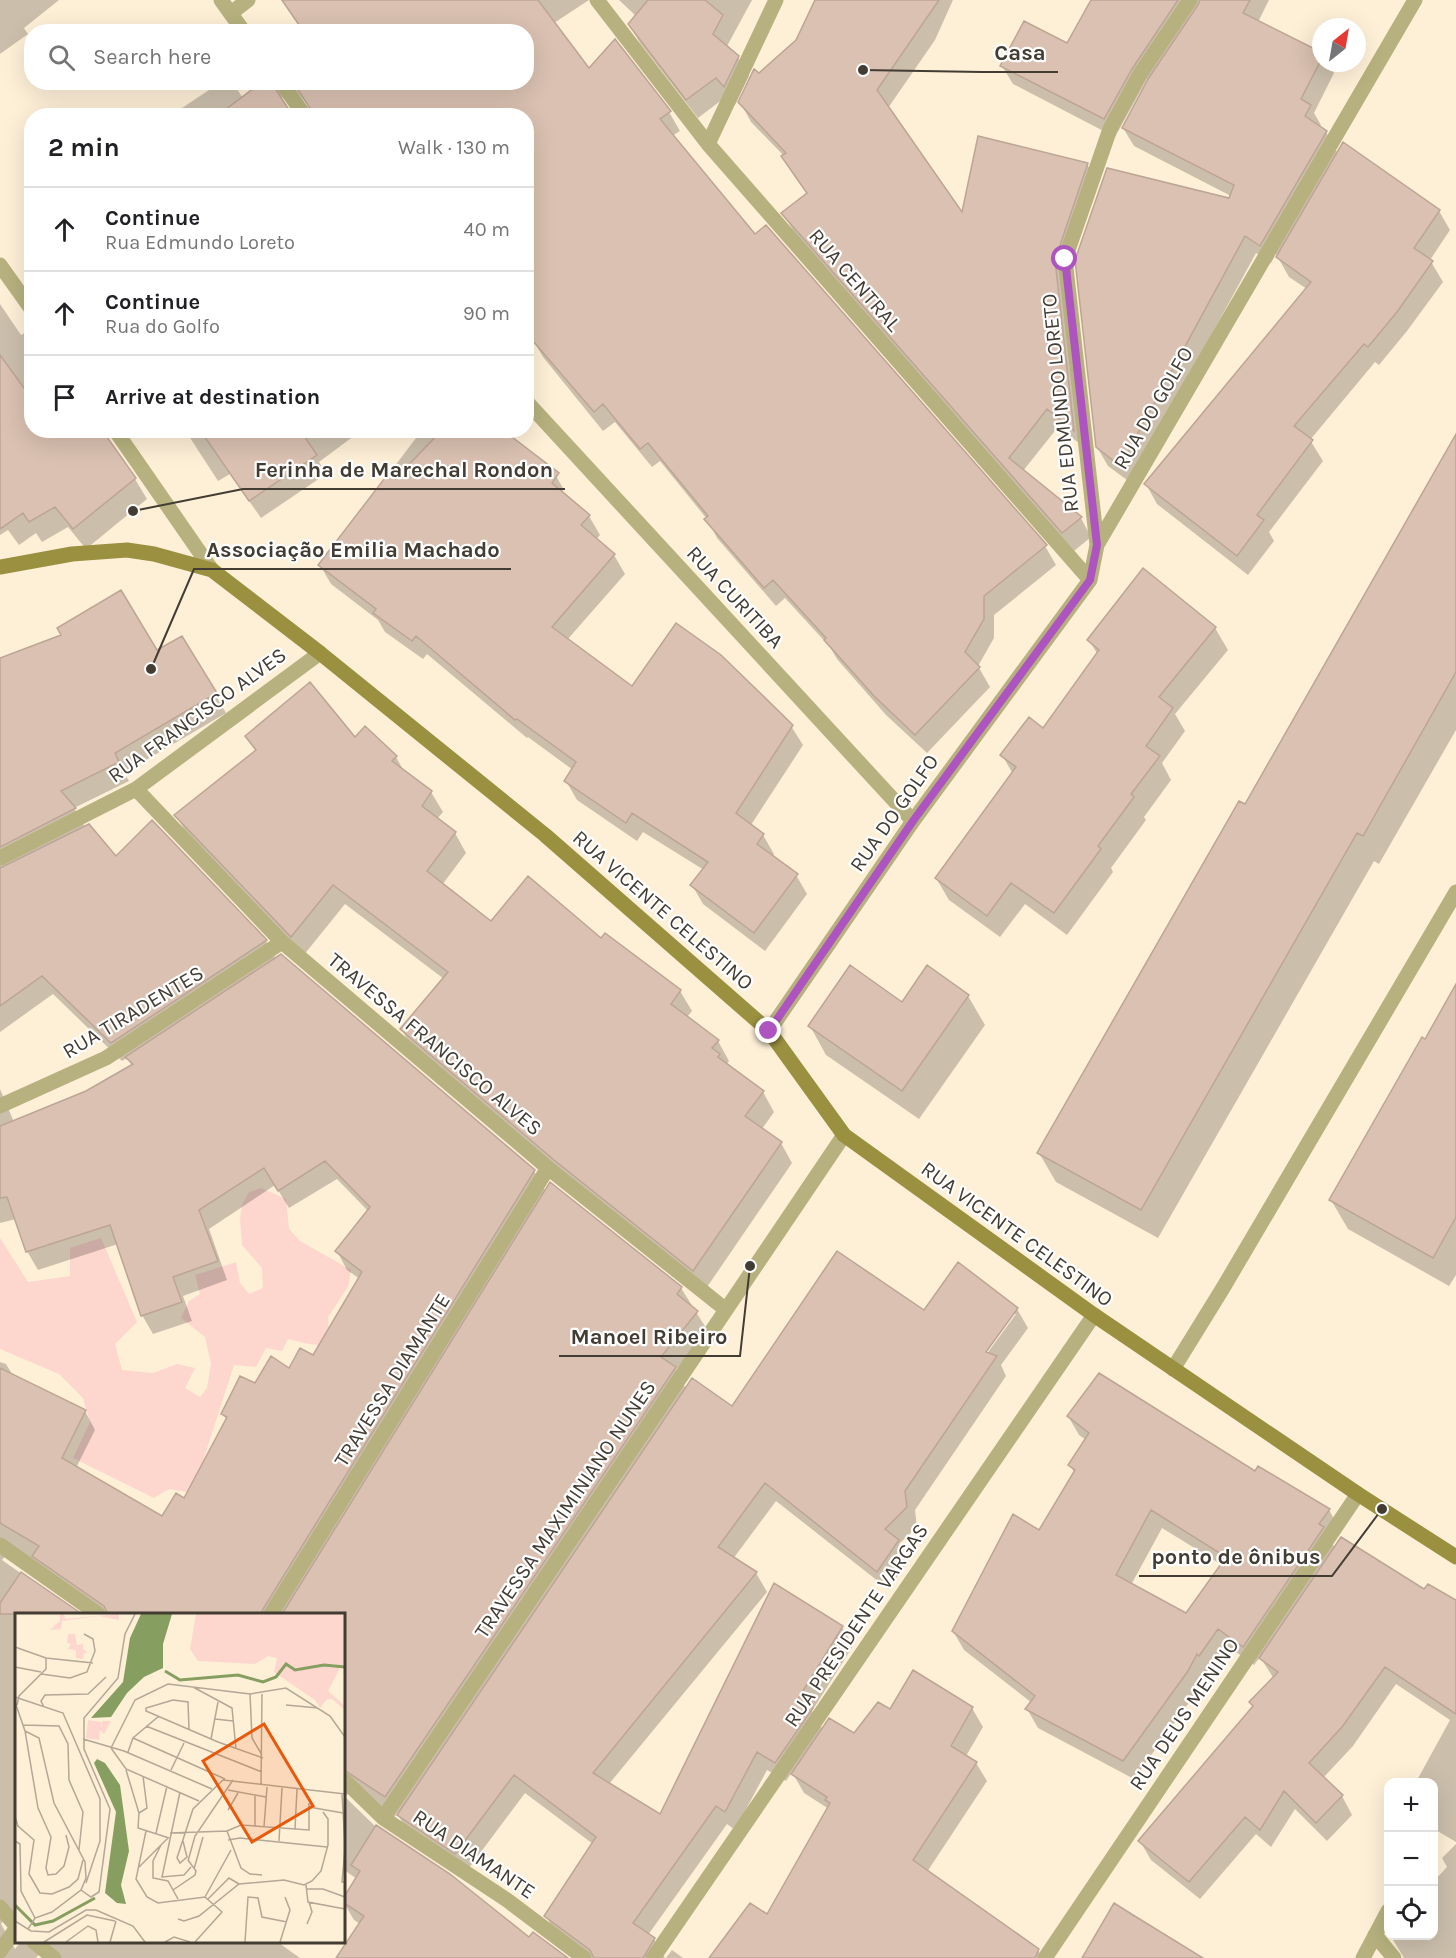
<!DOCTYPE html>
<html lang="en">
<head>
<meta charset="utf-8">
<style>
	:root { --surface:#fff; --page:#f2f2f2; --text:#202124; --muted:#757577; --line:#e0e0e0 }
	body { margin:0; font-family:Karla,sans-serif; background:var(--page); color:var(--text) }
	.controls { position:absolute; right:18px; bottom:18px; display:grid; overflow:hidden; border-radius:12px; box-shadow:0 6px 24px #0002 }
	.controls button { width:54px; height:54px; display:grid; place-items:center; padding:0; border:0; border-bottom:2px solid var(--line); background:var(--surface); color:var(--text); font:30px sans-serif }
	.compass { position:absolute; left:1312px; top:18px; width:54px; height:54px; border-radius:50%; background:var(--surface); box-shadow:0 6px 24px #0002; rotate:31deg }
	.stop { position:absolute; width:18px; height:18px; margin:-14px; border:4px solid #ae54c0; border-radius:50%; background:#fff }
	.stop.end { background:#ae54c0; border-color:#fff; box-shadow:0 2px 6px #0008 }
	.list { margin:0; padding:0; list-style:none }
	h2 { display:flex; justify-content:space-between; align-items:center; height:78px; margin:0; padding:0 24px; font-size:26px }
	h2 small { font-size:20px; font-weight:400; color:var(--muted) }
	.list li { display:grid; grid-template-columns:39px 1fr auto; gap:18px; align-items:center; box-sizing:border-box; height:84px; padding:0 24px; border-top:2px solid var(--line) }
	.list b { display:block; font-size:22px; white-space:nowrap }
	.list p { margin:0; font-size:20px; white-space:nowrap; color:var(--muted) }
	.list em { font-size:20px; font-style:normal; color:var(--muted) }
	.icon { flex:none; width:33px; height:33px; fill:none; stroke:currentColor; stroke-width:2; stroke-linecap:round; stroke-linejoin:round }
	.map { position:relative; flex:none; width:1456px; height:1958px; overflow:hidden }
	.search { position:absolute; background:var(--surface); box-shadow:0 6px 24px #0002; left:24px; top:24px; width:510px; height:66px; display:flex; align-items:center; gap:15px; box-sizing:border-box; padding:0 21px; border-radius:24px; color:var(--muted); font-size:22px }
	.panel { position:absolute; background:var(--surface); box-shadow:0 6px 24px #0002; left:24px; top:108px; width:510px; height:330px; border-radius:24px }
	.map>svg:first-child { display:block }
	.green { fill:#fdd6ce }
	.shadow { fill:#0003; fill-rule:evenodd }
	.building { fill:#dac1b1; stroke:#bda595; stroke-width:1.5; fill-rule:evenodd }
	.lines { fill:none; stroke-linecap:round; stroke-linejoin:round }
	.lane { stroke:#b6b17e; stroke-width:15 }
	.street { stroke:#b6b17e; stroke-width:15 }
	.secondary { stroke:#9a903f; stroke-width:15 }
	.route { stroke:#ae54c0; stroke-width:8 }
	.labels { text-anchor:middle; stroke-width:4.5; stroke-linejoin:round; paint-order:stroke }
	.street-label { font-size:21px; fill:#423c33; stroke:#fff }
	.inset-river { fill:none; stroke:#869f60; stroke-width:3 }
	.inset-road { fill:none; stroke:#b3a795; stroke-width:1.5 }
	.view { fill:#e8590c; fill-opacity:0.15; stroke:#e8590c; stroke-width:3 }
	.inset-edge { fill:none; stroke:#423c33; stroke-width:3 }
	.leader { fill:none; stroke:#423c33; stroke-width:2 }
	.callout-dot { fill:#423c33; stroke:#fff; stroke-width:2 }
	.callout-label { font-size:22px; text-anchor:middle; font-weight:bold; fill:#423c33; stroke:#fff; stroke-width:4.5; stroke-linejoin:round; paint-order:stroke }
</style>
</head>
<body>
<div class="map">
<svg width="1456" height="1958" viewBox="0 0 1456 1958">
	<rect width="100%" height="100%" fill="#feefd7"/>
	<path class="green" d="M261,1188L286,1199L289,1229L300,1241L351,1270L348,1287L328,1317C330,1328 326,1336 320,1345L309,1344L288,1339L282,1351L266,1348L256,1367L234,1365L200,1470L187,1492L169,1489L154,1498L73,1458L90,1422L83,1398L59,1374L0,1349V1238L28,1282L70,1276V1248L101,1238L137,1322L115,1344L122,1370L153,1373L177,1364L195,1368L185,1388L200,1397L207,1388L211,1364L205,1337L181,1318L189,1301L200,1294L195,1275L236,1262L240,1283L249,1294L263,1288L262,1268L242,1245L240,1219L242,1204L249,1192Z"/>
	<path class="shadow" d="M0,0H59L24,28L28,34L0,54Z
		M281,0H589L554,23L589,70L669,112L680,131L672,136L755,236L766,227L1045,546L1056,565L994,615V638L978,666L990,687L927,753L886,715L837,659L830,647L785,598L776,606L717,538L707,519L660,461L652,467L615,422L603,431L543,357L532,338L526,116L315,114L296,91L287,92L282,98L283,104L291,116H170L221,82H232L243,98L267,82H526V32H303Z
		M619,0H752L726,48L738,57L749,76L735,105L727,96L698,118L640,43L629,24L636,16Z
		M816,0H953L935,40L888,108L963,216L1087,164L1098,183L1065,279L1084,447L1058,427L1023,471L1081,518L1091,537L1074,551L794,232L783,213L807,194L794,176L784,156L751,122L740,102L759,75L797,40Z
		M1092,0H1269L1258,22L1321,54V63H1328L1334,73L1314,113L1321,125L1319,127L1326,132L1338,154L1439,211L1450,230L1430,260L1443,282L1407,331L1379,365L1375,362L1310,440L1323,461L1269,532L1274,541L1248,575L1157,504L1146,484L1307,289L1289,277L1276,254L1271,263L1256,253L1131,483L1108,466L1097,447L1231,196L1134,146L1123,128L1149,80L1147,79L1115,137L1013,84L1002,66L1068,45Z
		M0,304L21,335L32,329V430L135,479L147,499L86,549L68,527L42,542L36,533L19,545L8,530L0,535Z
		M185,430H362L319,462L326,474L261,518L230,474L218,481Z
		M422,430H500L552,469L563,488V494L589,516L600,535L596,540L614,555L625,574L567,640L632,688L791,726L803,745L751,825L763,835L774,854L772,857L796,875L807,894L765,951L703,904L692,885L704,870L643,832L637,841L577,800L566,781L573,770L528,737L527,738L427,654L423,659L385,632L378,620L331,584L320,565Z
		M1456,437V730L1379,864L1374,861L1158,1238L1056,1182L1039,1153L1245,806Z
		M1215,628L1228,650L1175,714L1185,731L1162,763L1171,780L1144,817L1146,820L1111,868L1113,872L1067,935L1025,904L1000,937L949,900L936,878L1013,774L1002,755L1043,730L1098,655L1089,640Z
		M182,638L226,713L124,773L129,781L74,808L85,827L116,858L152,822L266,941L276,959L534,1171L546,1192L681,1288L708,1331L676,1370L686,1389L732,1408L924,1312L1017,1309L1028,1328L1001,1365L1006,1376L915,1510L917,1527L899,1544L909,1560L888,1589L776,1501L733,1559L756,1573L767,1592L609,1784L660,1816L842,1627L853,1646L812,1711L823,1730L854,1735L890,1711L972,1708L983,1727L966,1756L976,1763L987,1781L927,1872L1038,1950L1042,1958H711L768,1916L829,1809L804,1793L792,1772L786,1781L767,1770L735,1830L727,1824L648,1935L654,1939L665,1958H588L556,1934L546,1916L593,1844L525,1793L466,1872L409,1834L397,1813L393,1820L352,1789L345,1797L375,1826L529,1940L565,1958H337L360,1924L354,1920L344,1903L357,1879L344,1870V1614H102L7,1554L2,1560L79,1614H16V1917L5,1918L1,1924L15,1949L21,1942H280L279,1943L300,1958H59L42,1951L36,1958H0V1362L6,1364L14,1377L85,1411L95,1430L76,1468L162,1519L185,1500L227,1421L223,1414L255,1385L313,1357L360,1279L347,1270L337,1251L368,1211L337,1179L289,1208L275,1185L209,1229L227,1280L183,1296L192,1321L153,1334L142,1315L118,1244L38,1270L27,1251L16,1219L0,1223V1089L14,1122L87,1092L132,1066L127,1058L122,1061L53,994L0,1032V659L156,652ZM1012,1314H1016L983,1359L981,1357Z
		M247,737L355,739L396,757L405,773L431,792L443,812L437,819L455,833L466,853L442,885L491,923L601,940L605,935L680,991L692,1011L687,1017L718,1041L729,1061L726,1065L763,1092L774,1112L762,1129L781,1143L792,1163L705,1290L413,1050L402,1030L444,979L345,904L303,956L188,835L176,816L256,752Z
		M1456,987V1275L1449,1286L1348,1229L1331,1200Z
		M968,996L985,1025L919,1119L826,1055L810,1026L903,1004Z
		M1068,1416L1255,1473L1329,1510L1340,1529L1331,1541L1335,1548L1425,1591L1456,1602V1842L1434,1829V1782H1416L1450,1720L1396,1684L1353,1746L1323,1778L1342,1796L1352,1815L1327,1841L1295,1809L1271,1847L1256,1834L1200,1899L1151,1860L1140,1841L1254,1708L1251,1703L1274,1679L1260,1657L1254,1665L1229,1647L1210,1673L1208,1672L1198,1690L1134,1779L1038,1728L1027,1709L1032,1703L964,1650L953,1631L1040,1532L1075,1474L1070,1465L1086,1440L1079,1435ZM1162,1528L1222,1565L1187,1615L1131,1585Z
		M1456,1844V1958H1404L1393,1940L1395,1936H1434V1881L1447,1867L1442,1858Z
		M672,1950L683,1958H666Z"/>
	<path class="building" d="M282,0H538L589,68L615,39L671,111L660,119L755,234L766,225L1047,545L984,596V619L965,652L980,667L915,735L874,696L824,640L826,638L773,580L764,588L704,519L708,516L648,443L640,449L603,404L594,412L526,333V116H315L293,82H526V32H304Z
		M648,0H705L723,15L713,34L739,56L724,87L716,78L686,100L628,24Z
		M815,0H939L877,90L962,212L978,136L1088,163L1055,260L1074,431L1047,409L1009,458L1082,517L1062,533L781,213L807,193L781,156L786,153L738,102L754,69L759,73L796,40Z
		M1091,0H1178L1132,69L1104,119L1000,66L1024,21L1067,43Z
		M1200,0H1250L1243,13L1321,52V60L1301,99L1311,105L1305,116L1327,131L1260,246L1245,236L1120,466L1096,447L1075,260L1107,168L1229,198L1234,185L1122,128L1148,79L1198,5Z
		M262,82H271L293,116H217Z
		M1343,142L1440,210L1414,248L1433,261L1397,312L1368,347L1364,344L1294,426L1313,440L1257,515L1264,520L1237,556L1144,484L1311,282L1276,257Z
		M0,355L32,399V430H102L136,478L73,529L55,507L29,522L23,513L0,529Z
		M200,430H300L317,455L249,501Z
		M442,430H503L559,473L552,483L590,515L581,525L615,554L552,627L632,686L676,623L721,655L793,725L736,813L764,834L757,844L798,874L754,933L690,885L708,862L632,813L626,823L564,781L576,762L517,719L515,720L416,636L412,641L373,613L376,609L318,565L388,474L395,479Z
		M1456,434V672L1363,836L1357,833L1141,1210L1037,1153L1239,801L1245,804Z
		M1143,568L1216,627L1159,697L1173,708L1146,746L1160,756L1131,794L1134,797L1098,846L1101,849L1054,913L1011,883L987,916L935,878L1016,767L1000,755L1029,717L1043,728L1099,650L1087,640Z
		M121,590L157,650L182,636L217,693L115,753L119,762L61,791L76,808L0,847V658L61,635L57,628Z
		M310,682L355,737L365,726L397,756L392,761L432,791L422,806L456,832L427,871L491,921L528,876L601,938L605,933L681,990L671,1004L719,1040L712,1048L720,1054L718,1057L764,1091L745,1116L782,1142L693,1271L554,1160L400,1029L448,972L333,885L291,937L174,815L256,750L245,736Z
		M152,820L267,940L111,1043L42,976L0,1006V868L89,824L116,856Z
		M281,954L535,1170L263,1609L261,1614H108L104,1606L32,1556L39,1546L0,1523V1368L86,1410L62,1458L162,1516L176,1493L184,1498L227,1417L221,1414L240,1376L255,1383L271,1356L289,1368L300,1348L313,1355L362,1272L335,1251L370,1207L325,1161L278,1191L264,1168L199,1210L218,1261L173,1277L182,1302L141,1316L110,1225L26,1252L7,1197L0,1198V1126L86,1091L133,1064L125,1057Z
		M850,965L902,1002L927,965L969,995L902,1091L808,1026Z
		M1456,984V1217L1433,1258L1329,1200L1422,1037L1425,1039Z
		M550,1182L682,1287L677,1294L698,1311L661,1357L676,1367L385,1797L344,1770V1614H282Z
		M837,1251L924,1310L958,1262L1018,1308L986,1352L997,1356L905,1491L907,1507L885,1529L899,1540L877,1572L765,1483L718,1547L757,1572L593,1773L660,1814L774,1583L843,1626L798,1699L813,1708L775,1763L757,1752L725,1812L716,1806L633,1923L655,1938L643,1958H594L590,1950L544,1916L596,1837L514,1775L455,1854L397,1815L692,1378L732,1406Z
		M1099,1373L1255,1471L1258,1466L1330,1509L1319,1524L1324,1527L1243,1647L1218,1629L1199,1656L1197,1654L1188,1671L1123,1761L1025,1709L1035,1696L952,1631L1013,1514L1039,1530L1075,1470L1068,1465L1089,1433L1067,1416ZM1151,1510L1226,1557L1186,1613L1116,1575Z
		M1341,1537L1424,1589L1428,1584L1456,1600V1714L1385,1667L1342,1727L1309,1763L1343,1795L1316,1823L1284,1791L1260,1830L1245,1817L1189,1882L1138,1841L1253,1706L1249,1702L1278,1672L1259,1658Z
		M21,1572L82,1614H0V1603Z
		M913,1670L973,1707L951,1746L977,1762L913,1860L1039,1949L1035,1958H709L750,1903L767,1914L830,1803L825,1800L827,1797L791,1774L829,1718L854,1733L878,1702L890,1709Z
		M376,1825L450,1874L529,1937L533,1932L568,1958H336L364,1916L344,1903V1897L360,1871L351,1865Z
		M1114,1903L1133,1915L1203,1958H1082Z"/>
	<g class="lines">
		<path class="lane" d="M1173,1369L1223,1288L1456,892
			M0,1951L16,1929"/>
		<path class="street" d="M221,0L244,32
			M597,0L708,144L1090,580
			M231,13L248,0
			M281,82L305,116
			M708,144L776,0
			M0,265L32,310
			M526,401L913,821
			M115,430L212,570
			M1097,545L1065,259L1110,129L1140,74L1190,0
			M136,789L282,942L548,1168L725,1309
			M0,858L136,789L320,653
			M769,1031L913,821L1090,580L1097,545L1415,0
			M0,1106L106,1058L282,942
			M0,1545L98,1614
			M271,1614L548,1168
			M344,1780L383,1818L507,1900L584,1958
			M383,1818L844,1135
			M0,1907L16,1926
			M1375,1935L1394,1958
			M34,1942L54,1958
			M653,1958L1094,1315
			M1045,1958L1358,1494
			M1363,1958L1388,1911"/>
		<path class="secondary" d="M0,567L72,554L127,550L154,554L212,570L320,653L545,835L769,1031L844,1135L1094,1315L1358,1494L1456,1557"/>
	</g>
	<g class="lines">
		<path class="route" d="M769,1031L913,821L1090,580L1097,545L1065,259"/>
	</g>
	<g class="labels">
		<g class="street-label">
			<text transform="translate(855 280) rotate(49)" y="7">RUA CENTRAL</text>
			<text transform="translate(1060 403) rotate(-96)" y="7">RUA EDMUNDO LORETO</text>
			<text transform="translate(1153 408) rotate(-60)" y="7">RUA DO GOLFO</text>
			<text transform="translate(735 597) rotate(47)" y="7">RUA CURITIBA</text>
			<text transform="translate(197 715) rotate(-36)" y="7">RUA FRANCISCO ALVES</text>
			<text transform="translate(894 813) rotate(-55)" y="7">RUA DO GOLFO</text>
			<text transform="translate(663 910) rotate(41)" y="7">RUA VICENTE CELESTINO</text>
			<text transform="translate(133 1012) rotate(-31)" y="7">RUA TIRADENTES</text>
			<text transform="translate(435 1044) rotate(40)" y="7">TRAVESSA FRANCISCO ALVES</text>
			<text transform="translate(1017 1234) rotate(36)" y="7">RUA VICENTE CELESTINO</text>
			<text transform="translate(392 1380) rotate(-58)" y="7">TRAVESSA DIAMANTE</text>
			<text transform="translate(565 1509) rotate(-56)" y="7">TRAVESSA MAXIMINIANO NUNES</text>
			<text transform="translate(856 1625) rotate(-56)" y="7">RUA PRESIDENTE VARGAS</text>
			<text transform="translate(1184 1714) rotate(-56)" y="7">RUA DEUS MENINO</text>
			<text transform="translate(474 1854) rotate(34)" y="7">RUA DIAMANTE</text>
		</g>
	</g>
	<g transform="translate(15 1613)">
		<rect width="330" height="330" fill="#feefd7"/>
		<path d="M45,1H49L50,6L104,1V7L84,3L47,8L46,16L35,17L45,8ZM181,1H330V55L326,53L313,78L330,93V97L317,86H312L305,95L300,87L259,59L262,45L253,43L240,51L183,48L175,36ZM53,21H60L62,32L68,31V36L73,40H69L68,46L61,45V37L53,36L56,31L52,30ZM73,107L86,109V116L87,108H96L89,121L85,117L84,127L71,125Z" fill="#fdd6ce"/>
		<path d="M126,1H157L148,31V55L129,64L112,80L96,104L76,105L108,69L115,25ZM82,146L90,150L105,172L114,238L106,272L111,291L102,290L90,280L101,199L79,150Z" fill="#869f60"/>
		<path class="inset-river" d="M150,58L165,67L223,62L248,69L261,64L271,51L280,57L309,52L330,54M0,292L20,312L38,308L80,285"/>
		<path class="inset-road" d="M0,34L31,45L78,50M0,54L26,59M26,61L55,65L72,59L80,38L78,26L69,21M178,74L217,95L221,136M235,81L237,125L247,142M0,84L48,100L85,186V228L71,270M0,89L10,118L23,195L36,224L31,255L33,262L41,261L49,253L54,234L51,222M2,92L4,83L31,56V45M271,92L303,95M29,94L26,88L30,82L73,81L91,64M200,106L218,108M8,112L44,113L53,131L54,167L68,199L64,237M131,113L247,159M174,116L173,89L158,87L131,95V98L203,129L248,145M10,118L24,125L39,190L70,249L71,265L66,277L37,299L20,305L13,316M118,125L210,166M68,126L109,138L197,176M196,126L203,89M96,135L120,87L153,71L235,81L271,75L315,103L330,124M96,135L111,156L184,188M113,139L118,125L144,103M111,157L124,200L123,215L154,225M156,157L169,130M246,171L247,81M0,172V198M213,177L251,184M165,179L147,264L169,262L176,254M327,181L330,231M294,194L328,200M213,197L223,180M124,200L132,195L128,163M0,204L3,213L19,227L14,261L25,280L37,281L54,274L63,266L68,247M240,213V183M249,214L252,174M280,216L282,176M131,218L121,266L132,284L143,290L190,284L207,299L180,329M212,218L226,255L235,261L247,262M141,220L152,173M155,220L212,218L226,212L294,217V190M213,227L225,225L312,234M0,228L5,231L6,278L20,305M168,228L172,244L165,250L162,245L178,196L208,167L330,181M264,228L267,175M146,232L138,248V265L153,268L163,286M330,237L327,269H330M173,248L180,223L218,167M123,255L153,225M179,256L188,224M291,272L293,289L330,296M291,276H308L330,284M66,277L76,284L84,279L95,196L69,136V105L103,65L110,21L120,1M158,277L180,262L181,258L173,247M190,284L216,237M193,286L214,265L224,271M163,306L169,308L184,303L224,271L269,267L289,272L297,268L306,258L313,232V206L308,199M0,308L16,318L34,319L71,297H81L118,313L130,329M292,311L297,299L294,289M29,329L72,302L100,308M51,329L73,313L81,317L83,329M95,329L101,308M150,329L159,324L175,329M230,329L233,284L243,285L247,304L272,309M265,329L275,297L270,284"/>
		<path class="view" d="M249,111L298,193L237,229L188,148Z"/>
		<rect width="330" height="330" class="inset-edge"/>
	</g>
	<path class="leader" d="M863 70L982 72H1058M133 511L243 489H565M151 669L194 569H511M750 1266L740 1356H559M1382 1509L1332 1576H1139"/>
	<g class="callout-dot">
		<circle cx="863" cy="70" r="6"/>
		<circle cx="133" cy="511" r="6"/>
		<circle cx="151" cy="669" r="6"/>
		<circle cx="750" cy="1266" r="6"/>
		<circle cx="1382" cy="1509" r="6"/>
	</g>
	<g class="callout-label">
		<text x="1020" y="60">Casa</text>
		<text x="404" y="477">Ferinha de Marechal Rondon</text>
		<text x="353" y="557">Associação Emilia Machado</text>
		<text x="649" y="1344">Manoel Ribeiro</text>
		<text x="1236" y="1564">ponto de ônibus</text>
	</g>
</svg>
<div class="controls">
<button>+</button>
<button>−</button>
<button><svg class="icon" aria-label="locate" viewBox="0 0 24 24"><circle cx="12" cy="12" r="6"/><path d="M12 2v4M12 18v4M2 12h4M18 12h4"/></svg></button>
</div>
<svg class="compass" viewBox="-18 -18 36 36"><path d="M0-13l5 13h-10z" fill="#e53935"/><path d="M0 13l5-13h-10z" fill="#757577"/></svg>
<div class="stop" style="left:1065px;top:259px"></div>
<div class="stop end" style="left:769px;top:1031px"></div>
<div class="search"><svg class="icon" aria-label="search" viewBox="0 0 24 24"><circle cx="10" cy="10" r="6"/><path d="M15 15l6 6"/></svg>Search here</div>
<section class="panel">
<h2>2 min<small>Walk · 130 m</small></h2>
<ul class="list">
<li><svg class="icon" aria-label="ahead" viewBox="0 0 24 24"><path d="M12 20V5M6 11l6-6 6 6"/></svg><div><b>Continue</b><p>Rua Edmundo Loreto</p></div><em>40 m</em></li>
<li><svg class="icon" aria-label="ahead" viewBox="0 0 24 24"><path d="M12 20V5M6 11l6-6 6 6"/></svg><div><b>Continue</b><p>Rua do Golfo</p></div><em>90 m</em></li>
<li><svg class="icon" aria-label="arrive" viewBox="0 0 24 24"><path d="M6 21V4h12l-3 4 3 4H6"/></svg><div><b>Arrive at destination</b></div></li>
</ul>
</section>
</div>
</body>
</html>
